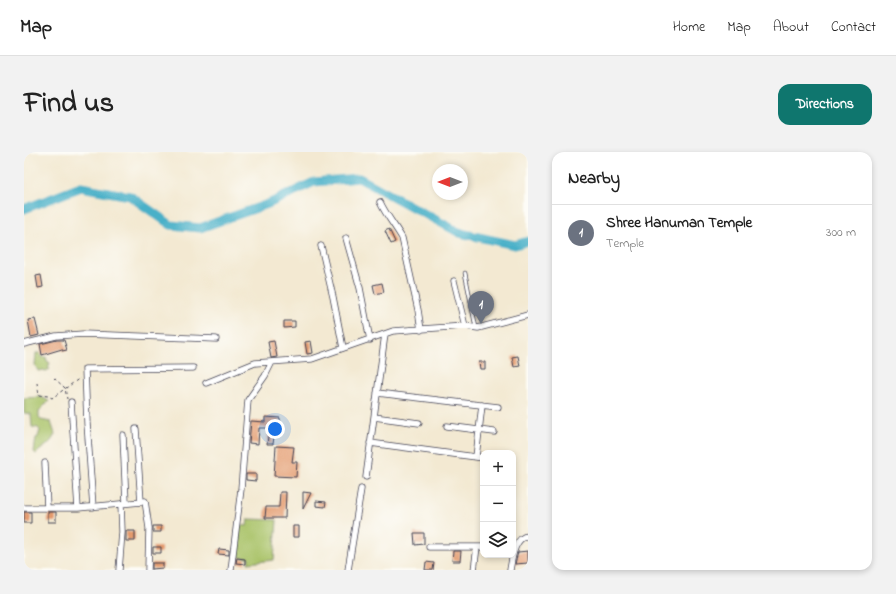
<!DOCTYPE html>
<html lang="en">
<head>
<meta charset="utf-8">
<style>
	:root { --surface:#fff; --page:#f2f2f2; --text:#222; --muted:#767676; --line:#e0e0e0; --accent:#0f766e }
	body { margin:0; font-family:"Indie Flower",sans-serif; background:var(--page); color:var(--text) }
	.controls { position:absolute; right:12px; bottom:12px; display:grid; overflow:hidden; border-radius:8px; box-shadow:0 2px 6px #0003 }
	.controls button { width:36px; height:36px; display:grid; place-items:center; padding:0; border:0; border-bottom:1px solid var(--line); background:var(--surface); color:var(--text); font:20px sans-serif }
	.compass { position:absolute; left:408px; top:12px; width:36px; height:36px; border-radius:50%; background:var(--surface); box-shadow:0 2px 6px #0003; rotate:270deg }
	.you { position:absolute; left:251px; top:277px; width:14px; height:14px; margin:-10px; border:3px solid #fff; border-radius:50%; background:#1a73e8; box-shadow:0 0 0 6px #1a73e833 }
	.badge { display:grid; place-items:center; width:26px; height:26px; border-radius:50%; background:var(--accent); color:#fff; font-size:13px; font-weight:700 }
	.pin { position:absolute; translate:-50% -33px; filter:drop-shadow(0 1px 2px #0008) }
	.pin::after { content:''; position:absolute; top:21px; width:14px; height:12px; background:inherit; clip-path:polygon(0 0,100% 0,50% 100%) }
	.list { margin:0; padding:0; list-style:none }
	h2 { display:flex; justify-content:space-between; align-items:center; height:52px; margin:0; padding:0 16px; font-size:17px }
	h2 small { font-size:13px; font-weight:400; color:var(--muted) }
	.list li { display:grid; grid-template-columns:26px 1fr auto; gap:12px; align-items:center; box-sizing:border-box; height:56px; padding:0 16px; border-top:1px solid var(--line) }
	.list b { display:block; font-size:15px; white-space:nowrap }
	.list p { margin:0; font-size:13px; white-space:nowrap; color:var(--muted) }
	.list em { font-size:13px; font-style:normal; color:var(--muted) }
	.icon { flex:none; width:22px; height:22px; fill:none; stroke:currentColor; stroke-width:2; stroke-linecap:round; stroke-linejoin:round }
	.map { position:relative; flex:none; width:504px; height:418px; overflow:hidden; border-radius:12px }
	header { display:flex; align-items:center; gap:24px; box-sizing:border-box; height:56px; padding:0 20px; background:var(--surface); border-bottom:1px solid var(--line) }
	header strong { font-size:19px }
	nav { display:flex; gap:22px; margin-inline-start:auto; font-size:14px }
	.intro { display:flex; align-items:center; justify-content:space-between; box-sizing:border-box; height:96px; padding:0 24px }
	h1 { margin:0; font-size:28px }
	.button { padding:10px 18px; border-radius:12px; background:var(--accent); color:#fff; font-size:14px; font-weight:700 }
	main { display:flex; gap:24px; padding:0 24px }
	aside { flex:1; background:var(--surface); border-radius:12px; box-shadow:0 2px 6px #0003 }
	.map>svg:first-child { display:block }
	.green { fill:#a9c267; stroke:#667251 }
	.lines { fill:none; stroke-linecap:round; stroke-linejoin:round }
	.river { stroke:#49b0c8; stroke-width:9 }
	.building { fill:#e39a6d }
	.service-casing { stroke:#414052; stroke-width:4.5 }
	.minor-casing { stroke:#414052; stroke-width:7 }
	.path { stroke:#414052; stroke-width:1; stroke-dasharray:3 3; stroke-linecap:butt }
	.service { stroke:#fff; stroke-width:3 }
	.minor { stroke:#fff; stroke-width:5.5 }
</style>
</head>
<body>
<header>
<strong>Map</strong>
<nav><a>Home</a><a>Map</a><a>About</a><a>Contact</a></nav>
</header>
<div class="intro"><h1>Find us</h1><a class="button">Directions</a></div>
<main>
<div class="map">
<svg width="504" height="418" viewBox="0 0 504 418">
	<rect width="100%" height="100%" fill="#fdfcf7"/>
	<filter id="ink" filterUnits="userSpaceOnUse"><feTurbulence type="fractalNoise" baseFrequency=".025" numOctaves="2"/><feDisplacementMap in="SourceGraphic" scale="8" xChannelSelector="R" yChannelSelector="G"/><feConvolveMatrix kernelMatrix="1 2 1 2 8 2 1 2 1" color-interpolation-filters="sRGB"/></filter>
	<filter id="wash" filterUnits="userSpaceOnUse"><feTurbulence type="fractalNoise" baseFrequency=".012" numOctaves="4" result="noise"/><feDisplacementMap in="SourceGraphic" scale="16" xChannelSelector="R" yChannelSelector="G"/><feGaussianBlur stdDeviation="0.9" result="paint"/><feColorMatrix in="noise" values="0 0 0 0 0 0 0 0 0 0 0 0 0 0 0 0 0 1.4 0 .05"/><feComposite in="paint" operator="in"/></filter>
	<g filter="url(#wash)">
		<rect width="100%" height="100%" fill="#f3e9d2"/>
		<path class="green" d="M12,201H16L18,205H22L23,209L26,211L24,215L26,217L22,219L19,218L14,219L11,213Z
			M17,245L25,249L15,259V265L17,268L27,270L31,282C26,294 19,294 12,302L10,300L12,286L14,285L16,278L14,276L8,275L7,262L0,261V246Z
			M224,367L253,368L250,408L224,411L225,406L212,405L216,373L223,374Z"/>
		<g class="lines">
			<path class="river" d="M0,57L57,35L106,44L147,73L176,76L244,52L290,30L335,26L436,81L491,93L504,89"/>
		</g>
		<g id="blocks">
			<path class="building" d="M365,77L371,90L367,92L361,79Z
				M17,123L19,135L14,136L12,124Z
				M358,131L360,140L351,142L349,133Z
				M11,167L15,183L7,185L4,168Z
				M260,169H271V175L260,176Z
				M33,188H40L43,198L38,199V197L18,203L16,192Z
				M250,189L253,205L247,206L244,190Z
				M287,189L289,201L283,202L281,190Z
				M494,204L496,214L490,215L488,205Z
				M455,210H461V217H456Z
				M241,265L256,266V277H251L249,292H243L245,276H235L234,292L225,291L227,269L241,270Z
				M252,294L270,295L268,310H273L272,325L250,324Z
				M222,322H232V329L222,328Z
				M256,340H262L261,366H241L242,355H255Z
				M279,340L287,341L279,357Z
				M292,349L302,350L301,355L292,354Z
				M0,360H7V371H0Z
				M24,360H32V370H24Z
				M129,374H137V380H129Z
				M269,374H275V385H269Z
				M102,379H111V389H102Z
				M390,381H400V392L391,393Z
				M129,395H137V401H129Z
				M195,397L205,398V403L194,402Z
				M429,399H437L436,409H428Z
				M504,399V411L491,412L494,400Z
				M213,406L221,407V412L212,411Z
				M402,410L410,411L409,418H401Z
				M128,411H139V416L128,417Z"/>
		</g>
	</g>
	<g filter="url(#ink)">
		<use href="#blocks" fill-opacity="0" stroke="#414052" stroke-width="1"/>
		<g class="lines">
			<g class="service-casing">
				<path id="service" d="M441,121L452,176"/>
			</g>
			<g class="minor-casing">
				<path id="minor" d="M356,50C362,63 371,74 378,86L394,158L397,178
					M322,86L336,136L346,188
					M297,94L309,145L319,196
					M430,129L441,174
					M0,192L32,184L59,182L192,187
					M182,231L231,211L288,207L369,179L441,174L454,176L504,163
					M353,241L474,255
					M47,250L54,356
					M458,253L452,305L459,306
					M350,265L395,271
					M423,274L470,280
					M99,283L102,351
					M346,291L452,305
					M21,311L23,356
					M342,325L361,182
					M117,350L121,349L125,376L124,418
					M69,355L63,271L61,217L169,216
					M0,356H54L117,350L112,277
					M405,395H459
					M95,418L98,380L97,352
					M207,418L217,337L224,248L241,224L248,210
					M324,418L337,337
					M450,418L453,395
					M486,418C488,407 490,385 504,384"/>
			</g>
			<path class="path" d="M30,226L41,236L43,247
				M13,231L15,243L24,244L28,246L56,226"/>
			<use href="#service" class="service"/>
			<use href="#minor" class="minor"/>
		</g>
	</g>
</svg>
<div class="controls">
<button>+</button>
<button>−</button>
<button><svg class="icon" aria-label="layers" viewBox="0 0 24 24"><path d="M12 4l9 5-9 5-9-5zM3 14l9 5 9-5"/></svg></button>
</div>
<svg class="compass" viewBox="-18 -18 36 36"><path d="M0-13l5 13h-10z" fill="#e53935"/><path d="M0 13l5-13h-10z" fill="#767676"/></svg>
<div class="you"></div>
<div class="pin badge" style="left:457px;top:172px;background:#6b7280">1</div>
</div>
<aside>
<h2>Nearby<small></small></h2>
<ul class="list">
<li><span class="badge" style="background:#6b7280">1</span><div><b>Shree Hanuman Temple</b><p>Temple</p></div><em>300 m</em></li>
</ul>
</aside>
</main>
</body>
</html>
